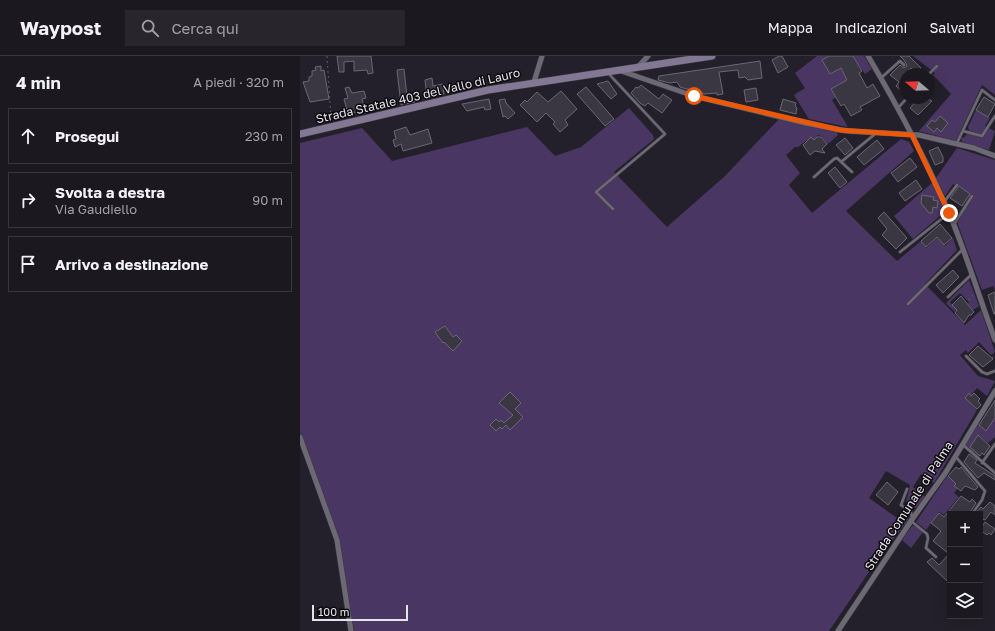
<!DOCTYPE html>
<html lang="it">
<head>
<meta charset="utf-8">
<style>
	:root { --surface:#1b1820; --page:#28252d; --text:#f1f3f6; --muted:#a0a0a5; --line:#39373e }
	body { margin:0; font-family:"Golos Text",sans-serif; background:var(--page); color:var(--text) }
	.controls { position:absolute; right:12px; bottom:12px; display:grid; overflow:hidden; border-radius:0px; box-shadow:0 4px 16px #0002 }
	.controls button { width:36px; height:36px; display:grid; place-items:center; padding:0; border:0; border-bottom:1px solid var(--line); background:var(--surface); color:var(--text); font:20px sans-serif }
	.compass { position:absolute; left:599px; top:12px; width:36px; height:36px; border-radius:50%; background:var(--surface); box-shadow:0 4px 16px #0002; rotate:289deg }
	.scale { position:absolute; left:12px; bottom:10px; width:96px; box-sizing:border-box; padding-left:4px; border:2px solid #e5e2e9; border-top:0; font-size:11px; line-height:14px; white-space:nowrap; color:#e5e2e9; -webkit-text-stroke:3px #0d0b0f; paint-order:stroke }
	.stop { position:absolute; width:12px; height:12px; margin:-9px; border:3px solid #ea580c; border-radius:50%; background:#fff }
	.stop.end { background:#ea580c; border-color:#fff; box-shadow:0 1px 4px #0008 }
	.list { margin:0; padding:0; list-style:none }
	h2 { display:flex; justify-content:space-between; align-items:center; height:52px; margin:0; padding:0 16px; font-size:17px }
	h2 small { font-size:13px; font-weight:400; color:var(--muted) }
	.list li { display:grid; grid-template-columns:26px 1fr auto; gap:12px; align-items:center; box-sizing:border-box; height:56px; margin:0 8px 8px; padding:0 8px; border:1px solid var(--line); border-radius:0px }
	.list b { display:block; font-size:15px; white-space:nowrap }
	.list p { margin:0; font-size:13px; white-space:nowrap; color:var(--muted) }
	.list em { font-size:13px; font-style:normal; color:var(--muted) }
	.icon { flex:none; width:22px; height:22px; fill:none; stroke:currentColor; stroke-width:2; stroke-linecap:round; stroke-linejoin:round }
	.map { position:relative; flex:none; width:695px; height:575px; overflow:hidden }
	header { display:flex; align-items:center; gap:24px; box-sizing:border-box; height:56px; padding:0 20px; background:var(--surface); border-bottom:1px solid var(--line) }
	header strong { font-size:19px }
	nav { display:flex; gap:22px; margin-inline-start:auto; font-size:14px }
	.search { width:280px; height:36px; background:var(--page); display:flex; align-items:center; gap:10px; box-sizing:border-box; padding:0 14px; border-radius:0px; color:var(--muted); font-size:15px }
	main { display:flex }
	aside { flex:1; background:var(--surface) }
	.map>svg:first-child { display:block }
	.green { fill:#493662 }
	.building { fill:#3b3742; stroke:#6b6673 }
	.lines { fill:none; stroke-linecap:round; stroke-linejoin:round }
	.lane-casing { stroke:#3d3a42; stroke-width:3.5 }
	.street-casing { stroke:#3d3a42; stroke-width:6 }
	.secondary-casing { stroke:#3d3a42; stroke-width:8 }
	.path { stroke:#5e5b64; stroke-width:1; stroke-dasharray:2 3; stroke-linecap:butt }
	.lane { stroke:#6c6874; stroke-width:2.5 }
	.street { stroke:#6c6874; stroke-width:5 }
	.secondary { stroke:#827893; stroke-width:7 }
	.route { stroke:#ea580c; stroke-width:5 }
	.labels { text-anchor:middle; stroke-width:3; stroke-linejoin:round; paint-order:stroke }
	.street-label { font-size:12px; fill:#e5e2e9; stroke:#0d0b0f }
</style>
</head>
<body>
<header>
<strong>Waypost</strong>
<div class="search"><svg class="icon" aria-label="search" viewBox="0 0 24 24"><circle cx="10" cy="10" r="6"/><path d="M15 15l6 6"/></svg>Cerca qui</div>
<nav><a>Mappa</a><a>Indicazioni</a><a>Salvati</a></nav>
</header>
<main>
<aside>
<h2>4 min<small>A piedi · 320 m</small></h2>
<ul class="list">
<li><svg class="icon" aria-label="ahead" viewBox="0 0 24 24"><path d="M12 20V5M6 11l6-6 6 6"/></svg><div><b>Prosegui</b></div><em>230 m</em></li>
<li><svg class="icon" aria-label="right" viewBox="0 0 24 24"><path d="M7 20v-9h11M14 6l5 5-5 5"/></svg><div><b>Svolta a destra</b><p>Via Gaudiello</p></div><em>90 m</em></li>
<li><svg class="icon" aria-label="arrive" viewBox="0 0 24 24"><path d="M6 21V4h12l-3 4 3 4H6"/></svg><div><b>Arrivo a destinazione</b></div></li>
</ul>
</aside>
<div class="map">
<svg width="695" height="575" viewBox="0 0 695 575">
	<rect width="100%" height="100%" fill="#24202b"/>
	<path class="green" d="M517,0H529L522,4L530,18L541,12L547,24L531,33L536,41L532,44L548,71L509,63L494,39L505,32L495,17Z
		M553,0H564L572,13L565,18Z
		M613,0H695V39L682,29L656,85L619,75L651,38L633,19L635,17Z
		M329,52L353,79L354,83L314,116L367,171L425,120L479,63L537,75L538,79L528,88L521,80L518,79L514,84L511,81L498,91H495L486,99L500,117L489,129L512,157L601,83L609,86L614,95L546,155L597,205L621,185L626,192L637,182L645,190L653,182L657,194L625,228L665,269L681,254L695,296L691,299L679,286L668,297L666,294L660,299L678,320L695,325L687,340L677,332L671,339L669,337L665,341L677,354L634,427L621,418L613,431L625,441L616,452L606,447L610,429L586,415L569,442L597,462L600,459L609,461L608,464L573,510L529,575H54L39,485L0,376V87L62,72L92,105L227,71L255,100L281,91Z
		M676,54L690,62L685,70L695,75L689,94L662,86L661,82L665,81L669,74L668,71Z
		M657,92L695,104V234L693,230L682,234L657,166L672,142L669,140L670,138L653,128L645,140L636,122Z
		M633,126L646,155L613,183L594,160Z
		M669,224L679,250L673,254L668,248L669,246L660,237L650,246L656,254L655,256L646,247Z
		M695,362V381L688,387L678,379L670,391L680,399L679,402L664,391L678,368L686,374Z
		M647,420L656,428L655,430L658,432L654,437L659,441L644,459L639,456L626,474L616,466Z
		M612,470H616L623,476L611,492L602,484Z"/>
	<path class="building" d="M37,0H71L73,17L68,18L67,14L54,15V5L44,6V16H39Z
		M479,0H482L488,11L478,17L472,4Z
		M529,0H553L562,15L559,17L567,32L573,28L580,40L560,51L562,54L551,60L544,48L541,50L531,33L547,24L541,12L530,18L522,4Z
		M600,0H609L621,12L616,16L611,12L602,22L605,24V38L596,30L599,26L590,19L600,9L604,12L607,10L604,4Z
		M460,5L462,22L448,24L445,21L439,22L438,14L419,16L423,38L417,39V37L404,38L380,31L377,26L370,27L358,24L359,20Z
		M21,10V15L24,14L29,43L10,46L3,26L9,25V21L12,20V15L16,14L15,11Z
		M104,13L107,41L114,40L115,46L101,49L97,14Z
		M132,22L133,30L143,28L144,38L127,42L125,24Z
		M308,25L317,38L311,43L297,28Z
		M341,29L359,43L363,38L372,44L362,57L348,47L345,50L340,47L331,37L336,31L338,32Z
		M49,31L52,37L64,35L66,42L62,43L65,54L48,58L44,43L48,42L45,32Z
		M286,31L314,63L305,70L277,38Z
		M456,32L458,44L446,46L444,34Z
		M261,35L277,53L265,64L268,69L260,76L253,68L255,66L246,57L237,66L220,49L225,44L227,46L237,36L248,46Z
		M684,41L695,48L688,61L676,54Z
		M626,42L632,45L618,59L610,52L617,44L621,47Z
		M189,43L191,53L185,54L184,51L167,55L162,48Z
		M205,43L206,47L215,57L208,63L205,60L203,61L199,44Z
		M483,43L496,47L495,50L497,52L496,58L480,54Z
		M640,60L648,67L641,76L637,72L634,76L627,70L632,64L635,66Z
		M106,71L110,79L128,73L132,87L103,95L101,88L95,91L93,84L96,83L94,75Z
		M511,81L514,84L517,81H521L527,88L522,93L525,97L515,95L510,99L503,89Z
		M545,82L553,92L545,99L536,89Z
		M577,84L584,93L564,109L557,101Z
		M638,91L643,101V106L635,109L629,95Z
		M610,102L617,111L598,126L591,117Z
		M535,111L547,126L540,132L528,117Z
		M616,124L622,133L605,145L599,137Z
		M659,130L670,138L662,150L650,142Z
		M622,139L634,141L633,144L638,145L637,152L633,151L632,157H629L621,147Z
		M584,156L607,182L596,193L582,179L587,173L578,162Z
		M640,168L652,182L644,189L637,181L626,191L621,185Z
		M653,214L659,221L643,237L636,229Z
		M695,236V258H694L688,239Z
		M661,240L674,256L671,259H669L664,267L655,257L657,254L652,249Z
		M145,270L153,281L156,279L162,285L153,295L144,286L143,287L135,276Z
		M678,290L693,303L683,311L669,299Z
		M210,336L221,347L215,353L223,361L210,374L206,369L202,373L200,371L196,375L190,369L196,363L199,366L201,364L204,367L213,359L199,347Z
		M669,337L671,340L674,337L680,343L678,345L681,349L677,353L665,342Z
		M695,344V362L686,375L679,369Z
		M678,379L690,390L684,399L682,397L680,400L670,391Z
		M669,398L677,404L675,407L695,420V424L684,417L678,422L664,406Z
		M656,411L659,413L661,411L678,431L675,434L665,430L661,435L654,430L656,428L648,420Z
		M587,426L598,436L588,449L576,439Z
		M661,440L670,446L672,443L676,447L669,458H650V522L647,525L627,506L632,502L639,509L649,498L633,485L641,475L631,467L639,457L644,461Z
		M690,446L695,450V459L691,456L685,464L680,462V458H675L681,451L683,453Z
		M685,466L695,473L691,479L689,477L687,479L680,474Z"/>
	<g class="lines">
		<g class="lane-casing">
			<path id="lane" d="M308,17L365,78L296,136L313,153
				M629,18L637,10
				M581,22L600,5L604,9
				M598,52L607,42
				M663,75L682,80L695,60
				M657,87L682,34L695,44
				M541,106L575,78
				M514,121L534,103L537,102L552,116
				M644,146L657,129
				M654,168L672,140
				M600,196L649,157
				M648,241L672,218
				M608,248L662,194
				M666,300L682,316L687,318L695,315
				M662,388L695,417
				M656,401L685,435L682,444L672,458
				M682,407L695,388
				M607,433L601,449L611,456L612,462
				M611,465L627,478L628,482L626,492L636,501"/>
		</g>
		<g class="street-casing">
			<path id="street" d="M568,0C600,54 630,111 654,169C669,207 681,246 695,284
				M338,11L348,0
				M321,15L394,40L505,67L547,75L619,79L674,92L695,100
				M234,26L242,0
				M0,381L37,484L51,575
				M538,575L613,462L646,416L695,335"/>
		</g>
		<g class="secondary-casing">
			<path id="secondary" d="M0,78L188,34L412,0"/>
		</g>
		<path class="path" d="M27,0L31,63
			M668,244L673,239
			M692,302L695,299"/>
		<use href="#lane" class="lane"/>
		<use href="#street" class="street"/>
		<use href="#secondary" class="secondary"/>
	</g>
	<g class="lines">
		<path class="route" d="M394,40L540,74L612,79L649,157"/>
	</g>
	<g class="labels">
		<g class="street-label">
			<text transform="translate(118 40) rotate(-13)" y="4">Strada Statale 403 del Vallo di Lauro</text>
			<text transform="translate(609 450) rotate(-57)" y="4">Strada Comunale di Palma</text>
		</g>
	</g>
</svg>
<div class="controls">
<button>+</button>
<button>−</button>
<button><svg class="icon" aria-label="layers" viewBox="0 0 24 24"><path d="M12 4l9 5-9 5-9-5zM3 14l9 5 9-5"/></svg></button>
</div>
<svg class="compass" viewBox="-18 -18 36 36"><path d="M0-13l5 13h-10z" fill="#e53935"/><path d="M0 13l5-13h-10z" fill="#a0a0a5"/></svg>
<div class="scale">100 m</div>
<div class="stop" style="left:394px;top:40px"></div>
<div class="stop end" style="left:649px;top:157px"></div>
</div>
</main>
</body>
</html>
